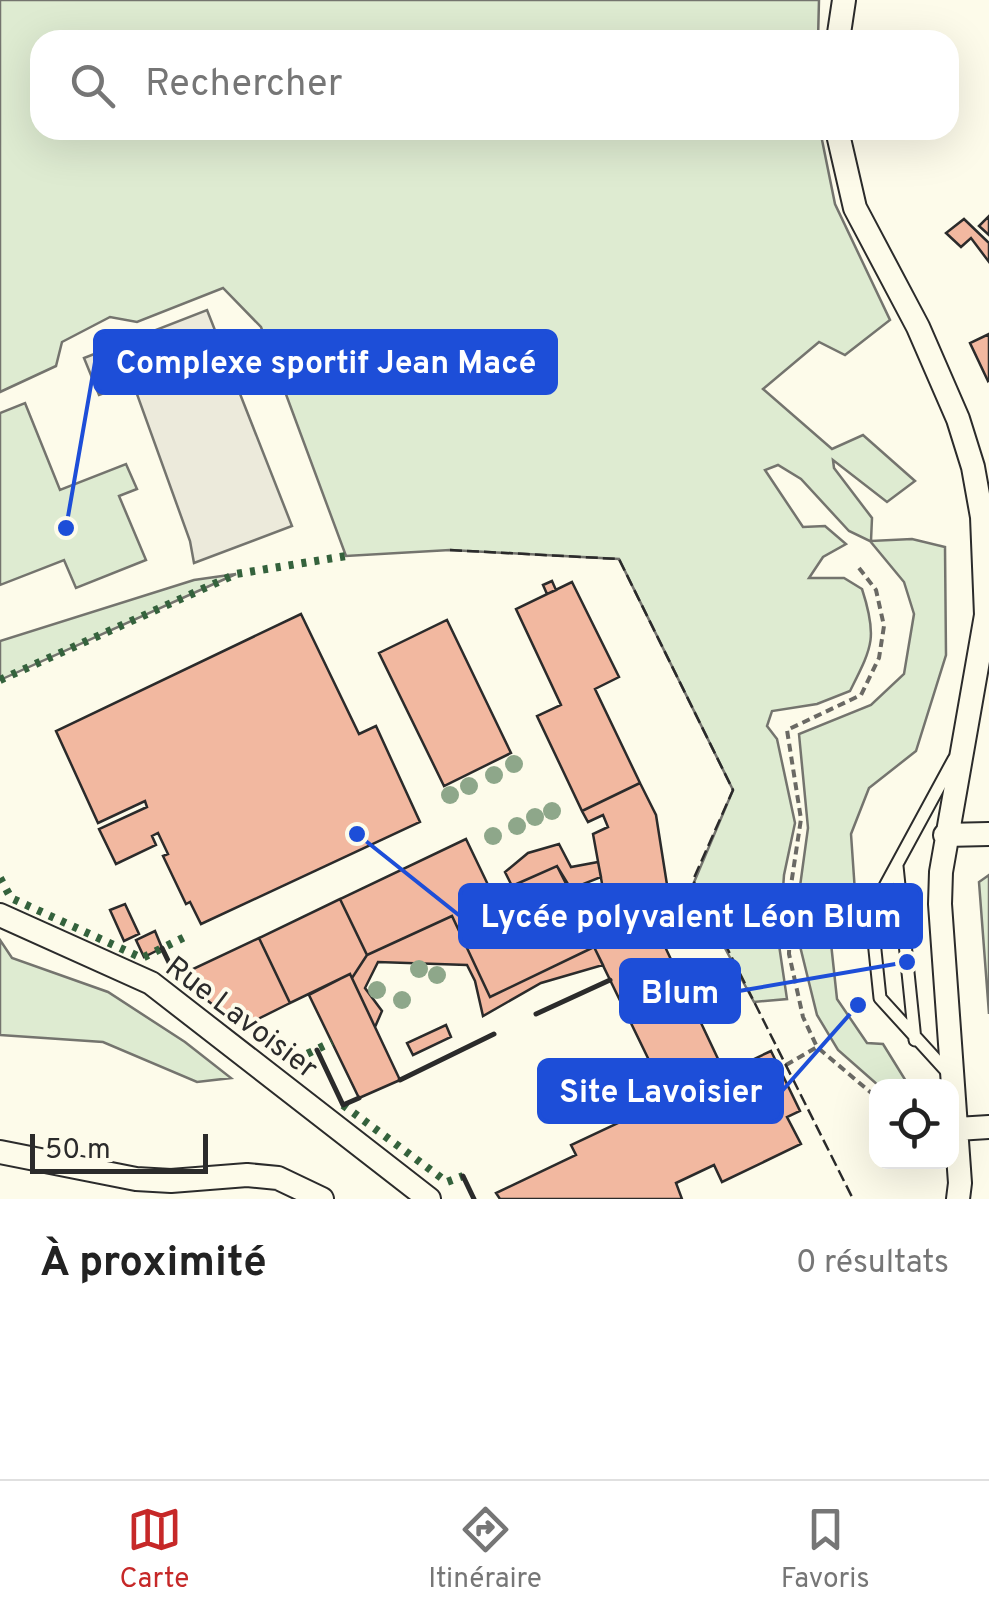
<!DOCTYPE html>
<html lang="fr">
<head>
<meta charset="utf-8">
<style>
	:root { --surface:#fff; --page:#f2f2f2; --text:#222; --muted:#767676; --line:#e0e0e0; --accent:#c62828 }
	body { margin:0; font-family:Overpass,sans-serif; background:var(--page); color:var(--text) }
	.controls { position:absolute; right:30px; bottom:30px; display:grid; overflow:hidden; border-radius:20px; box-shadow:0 10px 40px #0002 }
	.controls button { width:90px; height:90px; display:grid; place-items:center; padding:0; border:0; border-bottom:2px solid var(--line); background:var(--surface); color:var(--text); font:50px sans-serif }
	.scale { position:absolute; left:30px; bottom:25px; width:178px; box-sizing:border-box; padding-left:10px; border:5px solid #2b2b2b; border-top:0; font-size:28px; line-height:35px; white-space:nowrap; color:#2b2b2b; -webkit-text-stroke:8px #fdfbea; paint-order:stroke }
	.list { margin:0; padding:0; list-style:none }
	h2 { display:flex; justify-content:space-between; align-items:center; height:130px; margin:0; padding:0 40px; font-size:42px }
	h2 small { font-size:32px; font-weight:400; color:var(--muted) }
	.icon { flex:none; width:55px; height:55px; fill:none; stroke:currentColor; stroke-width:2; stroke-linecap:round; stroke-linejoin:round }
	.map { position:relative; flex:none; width:989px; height:1199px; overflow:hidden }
	.search { position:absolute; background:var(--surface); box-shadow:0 10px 40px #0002; left:30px; right:30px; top:30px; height:110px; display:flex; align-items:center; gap:25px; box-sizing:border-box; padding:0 35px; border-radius:30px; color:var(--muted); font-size:38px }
	.sheet { height:280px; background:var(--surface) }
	nav { display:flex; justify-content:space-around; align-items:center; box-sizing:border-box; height:140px; border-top:2px solid var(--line); background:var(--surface); font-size:28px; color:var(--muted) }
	nav a { display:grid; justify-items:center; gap:5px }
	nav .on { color:var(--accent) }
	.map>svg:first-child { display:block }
	.green { fill:#deebd1; stroke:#74746e; stroke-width:2.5 }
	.parking { fill:#eceadb; stroke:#74746e; stroke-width:2.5 }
	.building { fill:#f2b8a0; stroke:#2b2b2b; stroke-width:2.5 }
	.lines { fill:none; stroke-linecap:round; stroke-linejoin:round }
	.lane-casing { stroke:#2b2b2b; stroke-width:15 }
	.street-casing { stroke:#2b2b2b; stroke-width:26 }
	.path { stroke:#6a6964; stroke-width:4; stroke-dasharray:8 5; stroke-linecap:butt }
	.lane { stroke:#fdfbea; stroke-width:11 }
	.street { stroke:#fdfbea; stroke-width:22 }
	.hedge { stroke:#34623c; stroke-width:8; stroke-dasharray:5 8; stroke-linecap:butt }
	.fence { stroke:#2b2b2b; stroke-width:2.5; stroke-dasharray:12 5; stroke-linecap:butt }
	.wall { stroke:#2b2b2b; stroke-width:5 }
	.tree { fill:#8ea78a }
	.labels { text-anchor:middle; stroke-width:8; stroke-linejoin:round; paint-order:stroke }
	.street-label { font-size:30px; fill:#2b2b2b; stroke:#fdfbea }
	.leader { fill:none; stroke:#1d4ed8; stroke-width:4 }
	.callout-dot { fill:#1d4ed8; stroke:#fdfbea; stroke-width:4 }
	.callout { fill:#1d4ed8; stroke:#1d4ed8; stroke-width:4 }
	.callout-label { font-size:32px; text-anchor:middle; font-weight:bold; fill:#fff }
</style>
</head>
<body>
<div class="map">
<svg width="989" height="1199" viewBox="0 0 989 1199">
	<rect width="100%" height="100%" fill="#fdfbea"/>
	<path class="green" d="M0,0H819L818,40H40V130H820L835,204L890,320L845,355L819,342L763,389L832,449L863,435L915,481L887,502L833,460L834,468L872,518L871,541L912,539L945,547L946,655L916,751L869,788L851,834L855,892L830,934L837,999L867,1043L883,1044L909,1086H879L838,1050L817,1015L800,946L798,901L808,828L799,734L871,705L904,674L914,614L904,582L870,541L849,531L801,479L778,465L765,470L803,527L825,526L846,544L823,557L809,578H844L862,589C878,638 872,647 850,691L817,704L772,711L767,726L777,739L795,823L784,875L779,945L787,999L754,1002L692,887L733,790L619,559L450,550L346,556L261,327L223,288L137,322L110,317L62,342L56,366L0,392Z
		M25,403L60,490L126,464L137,489L119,496L146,560L76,588L64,560L0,585V413Z
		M236,574L0,680V641L194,580Z
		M989,875V1014L979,882Z
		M0,940L12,958L108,992L185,1042L231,1078L197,1082L103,1042L0,1035Z"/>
	<path class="parking" d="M207,310L292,526L194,563L190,541L133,383L99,395L84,358Z"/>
	<path class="building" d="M989,216V235L979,226Z
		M964,219L989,243V262L971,238L961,247L946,233Z
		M989,334V380L988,381L970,343Z
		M552,581L556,590L547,594L543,585Z
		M572,582L619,677L595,689L640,783L582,811L537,716L561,705L516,609Z
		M301,614L359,734L376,726L420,822L201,924L190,902L186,904L163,856L168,854L158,833L152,836L156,845L116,864L99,829L147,807L145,801L98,823L56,731Z
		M447,620L511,753L444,786L379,653Z
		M640,783L656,815L668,891L641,896L607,911L593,834L608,827L603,815L588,822L582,811Z
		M466,839L490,889L495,887L498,892L557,866L585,921L641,896L719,1061L663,1089L594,947L490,997L452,916L367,955L340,899Z
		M559,844L571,867L598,862L601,877L571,889L557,866L512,886L505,872L528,853Z
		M340,899L367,955L352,978L350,974L290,1003L259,938Z
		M125,904L139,934L124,941L110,910Z
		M452,916L490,997L594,947L603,965L541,983L483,1016L475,981L467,965L378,962L365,988L382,1011L375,1027L352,978L367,955Z
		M155,931L162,948L144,957L136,940Z
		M259,938L290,1003L260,1018L248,1031L176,977Z
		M350,974L400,1080L359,1098L309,995Z
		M446,1025L451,1037L413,1055L407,1043Z
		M771,1051L800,1111L787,1117L801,1144L722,1182L714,1165L676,1183L682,1199H500L496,1193L576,1155L571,1145Z"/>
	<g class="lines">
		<g class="lane-casing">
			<path id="lane" d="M897,866L915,1040
				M951,1076L880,998L871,912L954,759"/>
		</g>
		<g class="street-casing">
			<path id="street" d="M838,40L844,0
				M837,130L855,208L918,327L958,419L973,467L982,517L986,615L941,872L940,904L960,1183L958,1199
				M945,835L989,834
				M0,915L151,983L429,1199
				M957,1129L989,1127
				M0,1152L136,1179L171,1181L247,1175L278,1178L322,1199"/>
		</g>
		<path class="path" d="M859,568L876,590L884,626L879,658L861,695L787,730L801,819L791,885L789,954L803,1017L817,1047L876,1097
			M786,1065L817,1047"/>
		<use href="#lane" class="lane"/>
		<use href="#street" class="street"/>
		<path class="hedge" d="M0,680L236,574L346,556
			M0,878L11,898L142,958L187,936
			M243,1027L290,1062L332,1042
			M343,1105L447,1182L463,1176"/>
		<path class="fence" d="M450,550L619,559L733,790L693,880L853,1199"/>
		<path class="wall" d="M162,948L176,977
			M536,1014L610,980
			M317,1050L343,1105L359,1098
			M400,1080L494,1034
			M463,1176L474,1199"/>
	</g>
	<g class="tree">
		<circle cx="514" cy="764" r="9"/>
		<circle cx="494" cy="775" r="9"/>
		<circle cx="469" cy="786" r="9"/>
		<circle cx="450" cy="795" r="9"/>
		<circle cx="552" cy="811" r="9"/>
		<circle cx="535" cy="817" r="9"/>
		<circle cx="517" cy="826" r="9"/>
		<circle cx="493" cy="836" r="9"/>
		<circle cx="419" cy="969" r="9"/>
		<circle cx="437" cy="975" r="9"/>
		<circle cx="377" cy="990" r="9"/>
		<circle cx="402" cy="1000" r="9"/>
	</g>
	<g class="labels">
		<g class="street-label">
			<text transform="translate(242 1017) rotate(37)" y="10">Rue Lavoisier</text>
		</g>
	</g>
	<path class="leader" d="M66 528L95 362M357 834L460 916M907 962L739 991M858 1005L782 1091"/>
	<g class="callout-dot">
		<circle cx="66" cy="528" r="10"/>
		<circle cx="357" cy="834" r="10"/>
		<circle cx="907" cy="962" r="10"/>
		<circle cx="858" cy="1005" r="10"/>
	</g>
	<g class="callout">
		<rect x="95" y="331" width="461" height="62" rx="10"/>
		<rect x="460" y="885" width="461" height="62" rx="10"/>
		<rect x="621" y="960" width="118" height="62" rx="10"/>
		<rect x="539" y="1060" width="243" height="62" rx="10"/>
	</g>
	<g class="callout-label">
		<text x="326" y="373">Complexe sportif Jean Macé</text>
		<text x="691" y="927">Lycée polyvalent Léon Blum</text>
		<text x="680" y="1003">Blum</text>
		<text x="661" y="1102">Site Lavoisier</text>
	</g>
</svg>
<div class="controls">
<button><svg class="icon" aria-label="locate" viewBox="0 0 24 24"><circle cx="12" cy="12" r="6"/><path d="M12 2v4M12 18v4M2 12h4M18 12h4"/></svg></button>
</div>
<div class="scale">50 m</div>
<div class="search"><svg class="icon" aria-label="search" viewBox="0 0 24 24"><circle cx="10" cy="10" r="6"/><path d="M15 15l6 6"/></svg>Rechercher</div>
</div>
<section class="sheet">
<h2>À proximité<small>0 résultats</small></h2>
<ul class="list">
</ul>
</section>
<nav>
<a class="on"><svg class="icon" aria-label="map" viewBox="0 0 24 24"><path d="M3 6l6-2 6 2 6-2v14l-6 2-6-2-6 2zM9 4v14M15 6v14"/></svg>Carte</a>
<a><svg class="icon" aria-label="directions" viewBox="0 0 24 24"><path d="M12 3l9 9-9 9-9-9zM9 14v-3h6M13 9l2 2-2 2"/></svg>Itinéraire</a>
<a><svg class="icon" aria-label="saved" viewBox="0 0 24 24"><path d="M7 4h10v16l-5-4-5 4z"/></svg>Favoris</a>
</nav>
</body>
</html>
